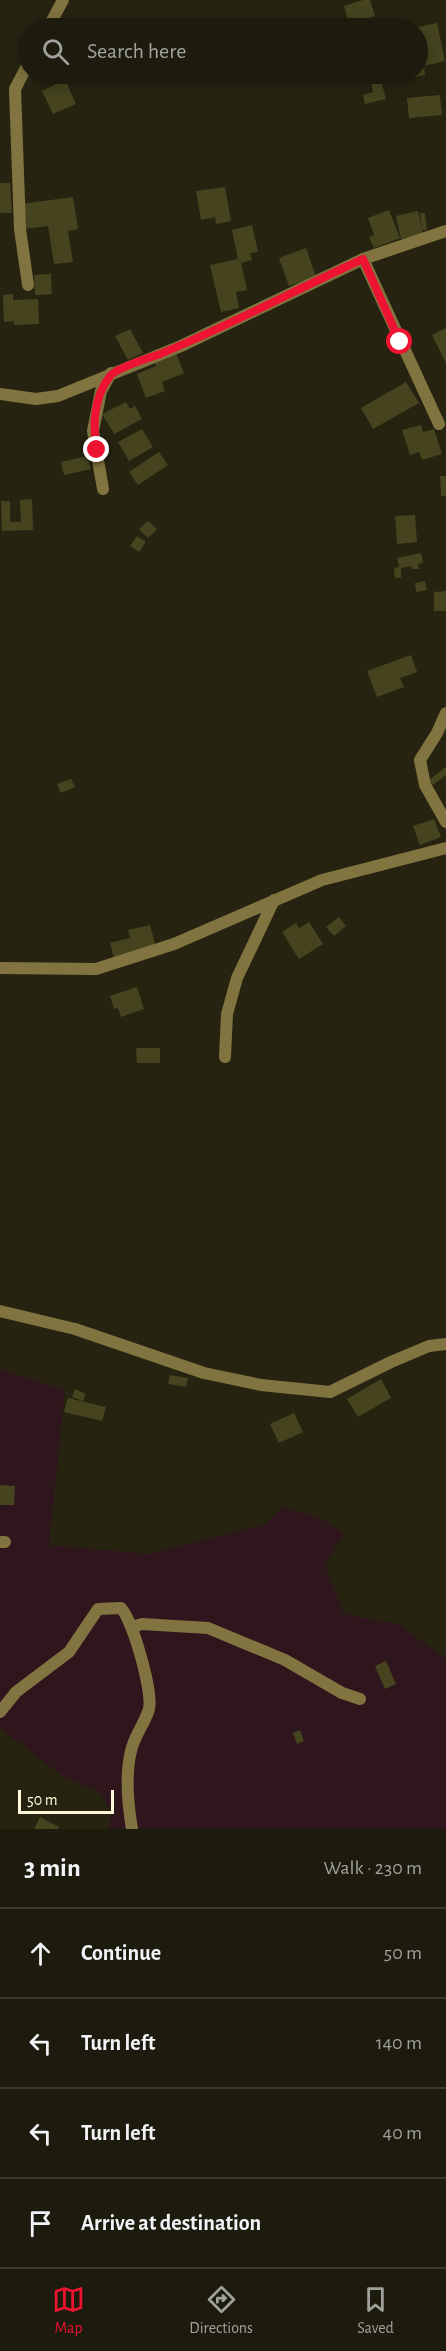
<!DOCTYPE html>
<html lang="en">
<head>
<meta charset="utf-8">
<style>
	:root { --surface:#1c1b0d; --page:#29281b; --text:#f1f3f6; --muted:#a0a19d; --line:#3a392e; --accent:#ee1332 }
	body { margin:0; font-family:"Alegreya Sans",sans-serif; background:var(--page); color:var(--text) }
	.scale { position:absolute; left:18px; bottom:15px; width:96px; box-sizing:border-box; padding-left:6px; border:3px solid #fcf8d8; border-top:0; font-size:16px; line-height:21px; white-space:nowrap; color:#fcf8d8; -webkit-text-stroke:4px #262411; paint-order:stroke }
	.stop { position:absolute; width:18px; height:18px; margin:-14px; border:4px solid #ee1332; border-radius:50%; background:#fff }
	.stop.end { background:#ee1332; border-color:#fff; box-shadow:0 2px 6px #0008 }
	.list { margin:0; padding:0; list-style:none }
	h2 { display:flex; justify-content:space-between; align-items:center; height:78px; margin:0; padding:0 24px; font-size:26px }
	h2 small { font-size:20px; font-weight:400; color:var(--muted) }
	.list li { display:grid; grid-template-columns:39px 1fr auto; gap:18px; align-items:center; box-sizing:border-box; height:90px; padding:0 24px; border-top:2px solid var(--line) }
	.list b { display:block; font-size:22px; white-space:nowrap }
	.list em { font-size:20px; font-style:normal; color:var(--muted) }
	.icon { flex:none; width:33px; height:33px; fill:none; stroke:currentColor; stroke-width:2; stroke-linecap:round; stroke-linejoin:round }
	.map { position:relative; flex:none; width:446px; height:1829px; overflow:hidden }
	.search { position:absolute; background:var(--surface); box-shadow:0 3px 15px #0003; left:18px; right:18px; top:18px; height:66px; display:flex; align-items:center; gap:15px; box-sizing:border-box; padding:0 21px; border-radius:33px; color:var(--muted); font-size:22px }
	.sheet { height:438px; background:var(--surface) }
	nav { display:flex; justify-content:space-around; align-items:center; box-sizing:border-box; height:84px; border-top:2px solid var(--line); background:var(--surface); font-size:16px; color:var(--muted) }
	nav a { display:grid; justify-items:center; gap:3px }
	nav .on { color:var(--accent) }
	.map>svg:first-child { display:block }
	.green { fill:#2f151c }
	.building { fill:#45441f }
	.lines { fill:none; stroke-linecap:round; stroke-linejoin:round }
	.street { stroke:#817440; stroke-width:12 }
	.route { stroke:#ee1332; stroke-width:8 }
</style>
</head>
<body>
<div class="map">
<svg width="446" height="1829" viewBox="0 0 446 1829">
	<rect width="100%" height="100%" fill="#262411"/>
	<path class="green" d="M0,1369L65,1390L49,1545L149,1554L265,1524L283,1507L320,1518L344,1533L325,1566L344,1614L398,1624L446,1659V1829H109L112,1814L99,1791L65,1778L0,1728Z"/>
	<path class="building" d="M363,0H370L375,16L349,24L344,6Z
		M437,23L445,61L424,66L425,75L401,80L399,74H418V64L423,63L418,41V27Z
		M351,74H369V78L352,80Z
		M65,80L76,104L53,114L42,91Z
		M381,81L386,99L365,104L363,95L373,92L371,83Z
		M440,95L442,115L409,118L407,98Z
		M0,183H10L12,213H0Z
		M225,187L231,221L216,224L215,217L201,220L196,191Z
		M73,197L78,229L68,231L73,262L54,264L48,226L24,229L21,204Z
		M389,210L400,238L374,248L369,237L374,235L368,218Z
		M418,211L422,228L420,213H425L427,230H422L423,234L401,239L396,216Z
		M252,225L258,252L250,253L252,260L241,263L247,290L236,292L239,308L221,312L210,265L238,259L232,230Z
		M306,248L316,277L289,286L279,258Z
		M51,274L52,294L35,295L34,275Z
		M13,294V300L38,299L39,324L14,325V321L4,322L3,295Z
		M446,328V363L432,335Z
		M130,329L143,353L128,360L115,336Z
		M176,353L184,373L162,382L165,391L146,398L137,374L156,366L154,361Z
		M406,382L419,403L373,429L361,408Z
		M126,402L130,409L135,406L142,419L114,434L102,414Z
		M421,425L423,432L434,429L442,454L422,460L419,452L410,455L402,430Z
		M142,429L153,447L129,461L118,442Z
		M159,452L168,465L138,485L129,472Z
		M87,456L91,469L64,475L61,462Z
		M440,476H446V496H441Z
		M32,499L33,530L2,531L1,501H10V522H21L20,500Z
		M415,515L417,542L397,544L395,516Z
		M148,521L157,529L148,538L139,529Z
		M137,536L146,542L139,552L130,546Z
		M421,553L423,563L418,564L419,569H412L411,566L401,568V578H395L394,568L399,567L397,558Z
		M425,581L427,590L416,592L415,583Z
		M446,591V611H434V592Z
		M411,655L417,672L400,678L404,687L377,697L367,671Z
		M446,767V775L433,785L429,780Z
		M71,779L75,787L61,793L57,784Z
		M434,819L441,837L420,845L413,826Z
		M339,917L346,926L334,936L326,927Z
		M309,922L323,944L299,959L282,932L296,923L299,928Z
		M150,925L156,947L114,958L110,943L130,938L128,930Z
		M137,987L144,1009L121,1017L118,1008L114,1009L110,996Z
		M136,1048H160V1063H137Z
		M170,1375L188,1378L186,1387L168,1384Z
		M381,1379L391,1398L358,1417L347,1399Z
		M75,1389L86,1394L83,1401L72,1397Z
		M68,1398L106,1407L102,1421L64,1412Z
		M294,1413L303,1432L279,1443L270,1424Z
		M0,1485L15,1486L14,1505H0Z
		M386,1661L396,1684L385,1689L375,1666Z
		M300,1730L304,1741L297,1744L293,1733Z
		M40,1817L59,1827L58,1829H34Z"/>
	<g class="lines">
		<path class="street" d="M48,28L63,0
			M363,259L439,424
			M28,285L20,229L15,89L28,64
			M0,394L36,399L58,396L181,346L363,259L446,231
			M103,489L93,431L101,391L111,373
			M446,713L437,733L420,760L425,785L446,822
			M0,968L96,969L174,944L322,880L446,848
			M225,1057L227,1014L237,978L274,900
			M0,1311L75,1329L204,1373L261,1385L330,1392L391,1362L429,1346L446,1344
			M0,1542H5
			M132,1627L142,1624L208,1628L285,1660L342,1693L360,1699
			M0,1712L16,1692L69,1652L98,1609L121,1608C133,1621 153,1692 149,1709C145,1723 134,1736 131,1751C125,1775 128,1805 132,1829"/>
	</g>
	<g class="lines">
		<path class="route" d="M97,450C92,425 94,397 110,376C116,368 149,358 160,354C229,326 295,290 363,259L400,342"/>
	</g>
</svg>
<div class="scale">50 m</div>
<div class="stop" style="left:400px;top:342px"></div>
<div class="stop end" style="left:97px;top:450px"></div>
<div class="search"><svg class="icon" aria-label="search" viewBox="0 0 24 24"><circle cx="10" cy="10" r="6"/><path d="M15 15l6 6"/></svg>Search here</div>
</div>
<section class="sheet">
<h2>3 min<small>Walk · 230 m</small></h2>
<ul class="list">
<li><svg class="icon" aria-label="ahead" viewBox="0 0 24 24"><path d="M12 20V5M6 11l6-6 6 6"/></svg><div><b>Continue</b></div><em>50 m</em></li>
<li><svg class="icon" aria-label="left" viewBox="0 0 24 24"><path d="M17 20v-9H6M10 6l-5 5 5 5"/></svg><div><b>Turn left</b></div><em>140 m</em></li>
<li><svg class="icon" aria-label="left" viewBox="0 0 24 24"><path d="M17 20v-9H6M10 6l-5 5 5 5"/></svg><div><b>Turn left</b></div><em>40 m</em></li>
<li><svg class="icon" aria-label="arrive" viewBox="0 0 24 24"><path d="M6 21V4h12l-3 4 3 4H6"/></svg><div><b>Arrive at destination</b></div></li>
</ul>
</section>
<nav>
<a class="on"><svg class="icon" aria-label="map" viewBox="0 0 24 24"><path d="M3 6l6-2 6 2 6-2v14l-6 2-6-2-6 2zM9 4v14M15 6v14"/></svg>Map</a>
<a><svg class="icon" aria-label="directions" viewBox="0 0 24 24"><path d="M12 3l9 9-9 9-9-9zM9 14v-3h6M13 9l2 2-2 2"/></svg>Directions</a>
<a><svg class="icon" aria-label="saved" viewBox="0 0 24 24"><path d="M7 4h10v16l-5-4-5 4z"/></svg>Saved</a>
</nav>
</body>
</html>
